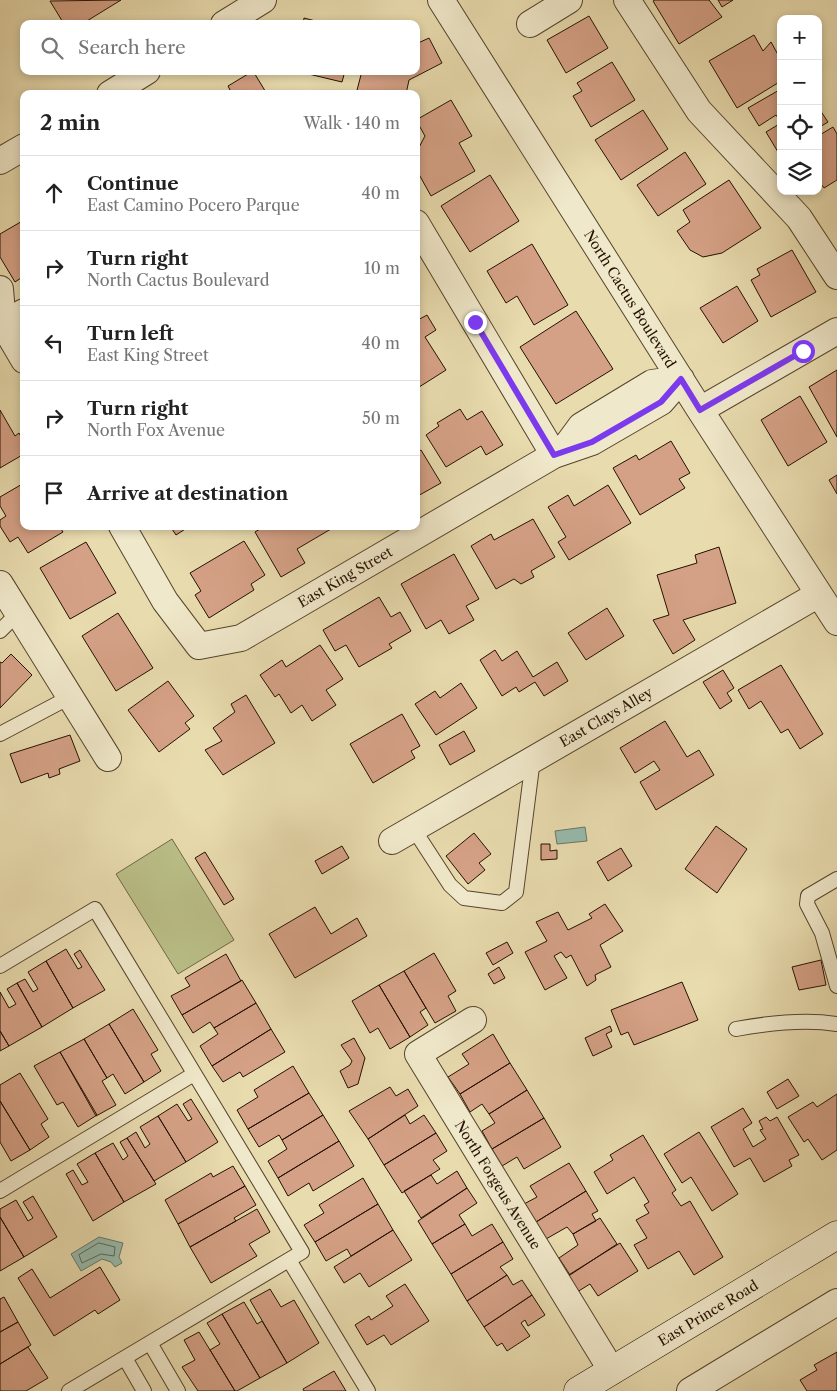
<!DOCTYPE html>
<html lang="en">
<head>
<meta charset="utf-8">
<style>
	:root { --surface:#fff; --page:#f6f6f6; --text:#222; --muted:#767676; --line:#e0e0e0 }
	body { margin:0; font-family:"Libre Caslon Text",serif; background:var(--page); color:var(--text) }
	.controls { position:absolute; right:15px; top:15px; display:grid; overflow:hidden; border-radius:10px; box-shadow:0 2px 8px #0003 }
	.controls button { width:45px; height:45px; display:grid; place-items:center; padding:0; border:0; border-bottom:1px solid var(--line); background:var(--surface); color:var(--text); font:25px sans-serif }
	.stop { position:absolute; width:15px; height:15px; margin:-11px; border:4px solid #7c3aed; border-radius:50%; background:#fff }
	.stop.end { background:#7c3aed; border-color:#fff; box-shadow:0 1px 5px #0008 }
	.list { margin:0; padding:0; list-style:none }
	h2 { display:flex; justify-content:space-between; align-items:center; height:65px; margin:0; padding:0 20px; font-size:21px }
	h2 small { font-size:16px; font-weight:400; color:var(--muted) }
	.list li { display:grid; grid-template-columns:32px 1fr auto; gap:15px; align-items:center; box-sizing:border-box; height:75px; padding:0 20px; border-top:1px solid var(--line) }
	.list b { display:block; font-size:19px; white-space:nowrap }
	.list p { margin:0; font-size:16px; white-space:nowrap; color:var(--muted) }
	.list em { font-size:16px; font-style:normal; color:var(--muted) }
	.icon { flex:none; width:28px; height:28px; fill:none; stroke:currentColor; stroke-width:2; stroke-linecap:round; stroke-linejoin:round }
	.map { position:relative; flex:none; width:837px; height:1391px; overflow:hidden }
	.search { position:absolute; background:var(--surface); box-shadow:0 2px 8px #0003; left:20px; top:20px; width:400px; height:55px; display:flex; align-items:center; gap:12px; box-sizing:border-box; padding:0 18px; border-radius:10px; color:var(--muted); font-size:19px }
	.panel { position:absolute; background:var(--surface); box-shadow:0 2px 8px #0003; left:20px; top:90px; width:400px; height:440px; border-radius:10px }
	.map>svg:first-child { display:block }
	.green { fill:#babf88; stroke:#6f6844 }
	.water { fill:#97bbad; stroke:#697768 }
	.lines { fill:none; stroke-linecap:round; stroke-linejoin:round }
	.shore { stroke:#5e6657; stroke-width:1 }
	.building { fill:#d5a186; stroke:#241101 }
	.service-casing { stroke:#55442c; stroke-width:16 }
	.minor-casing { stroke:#55442c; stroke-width:28 }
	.secondary-casing { stroke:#241101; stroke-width:29 }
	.service { stroke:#f0e8ca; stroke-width:14 }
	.minor { stroke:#f0e8ca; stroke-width:26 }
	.secondary { stroke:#f0e8ca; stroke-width:28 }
	.route { stroke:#7c3aed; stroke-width:6 }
	.labels { text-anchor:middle; stroke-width:5; stroke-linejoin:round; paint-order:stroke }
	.street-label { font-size:14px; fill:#241101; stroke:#f0e8ca }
</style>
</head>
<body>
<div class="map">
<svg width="837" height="1391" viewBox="0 0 837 1391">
	<rect width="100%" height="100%" fill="#e8dbae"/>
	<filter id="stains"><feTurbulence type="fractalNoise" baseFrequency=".004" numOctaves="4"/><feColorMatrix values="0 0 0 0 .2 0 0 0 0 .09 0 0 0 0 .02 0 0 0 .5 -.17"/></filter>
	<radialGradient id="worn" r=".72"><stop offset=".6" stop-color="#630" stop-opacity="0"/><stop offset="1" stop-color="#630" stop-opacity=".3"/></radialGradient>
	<path class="green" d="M172,839L234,940L178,974L116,874Z"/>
	<path class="water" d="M585,827L587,841L557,844L555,831Z
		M99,1237L123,1243L119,1257L122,1263L115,1267L111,1262L102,1259L81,1271L71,1254Z"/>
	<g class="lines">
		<path class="shore" d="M99,1243L115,1247L114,1256L101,1254L82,1263L79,1255Z"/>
	</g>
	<path class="building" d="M121,0L82,24H64L50,1Z
		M655,0H709L722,17L679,44L653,1Z
		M718,0H733L722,7Z
		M589,16L608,48L566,73L547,40Z
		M304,18L327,24H303Z
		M754,35L763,51L771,42L781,60V81L737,108L709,61Z
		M429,38L442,63L409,80L406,94H356L362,71H416V44Z
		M612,62L635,100L591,127L573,96L582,91L577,83Z
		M253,71L267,94H224L230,90L228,86Z
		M296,71H345L342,82Z
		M781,89V122L776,115L759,126L748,108Z
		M451,100L472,136L459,143L475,171L431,196L416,169V153L425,136L416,120Z
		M818,107L828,122L818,128Z
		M643,110L668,149L621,180L595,140Z
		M781,123V151L778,152L766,132Z
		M833,127L837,134V180L824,188L818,180V136Z
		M685,152L706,184L658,216L637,185Z
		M490,175L519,221L470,252L441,206Z
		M729,180L761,228L722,253L703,257L690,250L677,231L690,222L683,210Z
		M24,220V276L15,282L0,257V234Z
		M532,244L568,305L534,325L517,296L506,303L487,271Z
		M792,250L816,292L771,317L751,280L760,275L757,269Z
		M737,286L758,321L723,343L700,308Z
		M576,311L613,369L556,404L520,347Z
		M427,315L436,330L425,337L446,370L416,389V321Z
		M837,370V437L809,387Z
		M800,396L827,442L788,466L761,420Z
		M460,409L467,420L482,411L503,445L486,455L481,446L446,467L426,435L439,426L437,423Z
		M0,410L15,436L19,433L24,442V454L0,468Z
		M671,441L690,473L679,479L685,488L640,515L613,468L636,455L639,460Z
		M421,450L441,483L416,497V453Z
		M837,475V494L829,480Z
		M24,483V526H59L63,532L28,553L18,537L10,542L0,526V520L6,516L0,506V497Z
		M608,485L631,523L569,560L558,542L566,537L548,507L568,495L574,506Z
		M533,519L555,557L531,571L534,577L521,584L514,579L496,589L471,546L491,534L494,540Z
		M170,526H190L176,535Z
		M265,526H336L297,549L305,563L281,577L255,532Z
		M244,541L265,575L251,584L254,590L209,618L195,595L201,591L190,573Z
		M86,542L116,593L70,619L40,568Z
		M719,547L736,603L683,620L695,640L673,654L653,620L669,615L657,575L697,563L695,555Z
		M454,554L479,599L466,606L474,620L449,634L441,620L426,629L401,584Z
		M379,597L391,617L400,612L411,631L389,644L392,648L359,667L346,645L335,651L323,630Z
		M607,608L624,636L586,660L568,633Z
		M118,613L153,668L116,691L82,636Z
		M320,645L343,679L326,690L336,705L312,721L302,705L291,713L279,694L275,697L260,675L282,660L286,667Z
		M495,650L502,661L517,651L533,677L557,662L568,681L544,696L535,682L519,692L516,687L502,696L480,660Z
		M11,654L32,675L0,708V662L2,663Z
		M781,665L823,734L800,749L788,729L781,733L761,701L749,709L738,690Z
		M723,670L734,688L727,693L732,701L720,709L703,682Z
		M168,681L194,716L185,723L190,729L159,752L128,710Z
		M461,683L477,708L436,735L415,704L435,691L440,698Z
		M246,695L275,743L223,775L205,750L222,741L213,728L235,712L231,704Z
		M402,714L420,746L411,751L415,758L373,783L350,744Z
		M665,721L687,757L699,750L714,775L656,810L640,782L660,770L654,761L635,773L620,748Z
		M464,731L475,751L450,765L439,745Z
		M70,735L80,761L59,769L60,774L49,778L48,773L21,783L10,754Z
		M716,826L747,849L717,893L685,869Z
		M474,833L491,854L479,863L485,870L468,884L446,856Z
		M541,844H550V851L557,850V859L541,860Z
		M342,846L349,858L322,874L315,861Z
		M621,848L632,866L608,881L597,862Z
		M205,852L234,899L224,905L195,858Z
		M605,904L623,931L600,945L611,967L595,975L596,980L587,986L571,955L566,958L561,952L554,956L567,978L545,990L525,952L547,941L536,922L558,912L568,930L592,918L589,914Z
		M315,907L331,934L357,918L367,936L295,978L269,934Z
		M507,942L513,953L493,965L486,953Z
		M66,949L78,969L82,967L74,954L80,950L105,990L73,1008L46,961Z
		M434,953L456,991L448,996L456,1011L435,1023L404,971Z
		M226,954L241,981L182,1015L171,996L190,986L185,978Z
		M821,960L826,985L799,990L792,967Z
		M46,961L73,1008L42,1027L17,983L25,979L33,992L38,989L28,972Z
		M499,967L505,978L494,984L488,974Z
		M404,971L426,1008L420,1012L428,1025L410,1037L379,985Z
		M242,980L256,1003L214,1028L210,1022L193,1033L182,1015Z
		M682,982L698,1020L634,1045L628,1032L621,1035L611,1010Z
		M17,983L42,1027L9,1046L0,1031V992L9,1008L16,1004L7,989Z
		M379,985L410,1037L390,1049L378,1028L370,1033L352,1001Z
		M256,1003L271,1029L212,1066L200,1046L218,1034L214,1028Z
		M133,1009L158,1050L151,1054L161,1071L144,1082L109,1024Z
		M109,1024L144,1082L125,1094L113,1074L107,1078L84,1039Z
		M610,1026L612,1031L606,1034L612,1047L593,1056L585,1038Z
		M271,1029L285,1052L243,1077L240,1072L223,1082L212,1066Z
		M0,1031L9,1046L0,1051Z
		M493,1034L510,1063L460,1094L448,1077L469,1064L462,1054Z
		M354,1038L365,1058L358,1084L348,1088L340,1071L350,1065L352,1061L341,1045Z
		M84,1039L107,1078L102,1081L116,1105L96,1116L60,1052Z
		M60,1052L97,1115L78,1127L63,1102L57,1105L34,1066Z
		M510,1063L527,1090L489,1114L482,1104L470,1112L460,1094Z
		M293,1066L309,1093L248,1129L237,1110L258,1097L254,1090Z
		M20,1073L48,1119L41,1124L49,1137L30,1150L0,1101V1085Z
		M788,1079L799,1096L777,1109L767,1092Z
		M390,1087L396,1096L408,1089L418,1106L368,1139L349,1111Z
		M527,1090L544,1118L492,1149L482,1131L495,1123L489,1114Z
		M309,1093L323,1115L282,1140L279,1135L259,1147L248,1129Z
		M837,1094V1150L822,1160L808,1139L804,1142L788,1117L813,1102L817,1107Z
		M191,1099L218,1142L186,1162L158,1116L177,1104L188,1121L192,1119L183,1104Z
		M0,1101L30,1150L11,1161L0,1142Z
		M743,1108L752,1123L743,1129L753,1147L766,1139L760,1130L763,1129L759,1121L766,1117L770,1121L777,1117L799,1155L789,1160L792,1166L764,1182L750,1158L734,1167L711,1127Z
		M323,1115L339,1141L278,1178L268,1161L287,1149L282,1140Z
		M405,1115L410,1124L424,1115L436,1133L384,1165L368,1139Z
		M158,1116L186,1162L154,1181L127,1138L136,1132L145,1148L150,1144L140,1127Z
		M544,1118L561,1147L524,1169L517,1157L502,1166L492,1149Z
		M699,1132L738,1194L712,1211L691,1177L682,1183L664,1154Z
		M436,1133L447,1151L433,1160L440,1169L402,1193L384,1165Z
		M643,1135L676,1190L672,1193L681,1206L690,1201L723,1257L694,1275L679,1251L648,1269L634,1245L647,1238L636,1220L649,1213L644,1205L649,1202L634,1177L607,1194L594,1172L613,1160L610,1155Z
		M127,1138L156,1184L124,1202L95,1153L113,1143L123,1160L128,1156L120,1142Z
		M339,1141L354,1166L313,1191L309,1183L288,1196L278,1178Z
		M95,1153L124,1202L93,1221L66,1174L73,1170L82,1185L88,1182L77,1164Z
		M569,1163L586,1191L536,1222L524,1204L537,1197L530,1186Z
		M233,1166L245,1186L178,1224L165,1200L211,1173L213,1177Z
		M457,1171L467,1188L421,1218L404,1191L431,1175L437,1184Z
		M363,1178L378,1204L315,1242L304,1225L324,1213L319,1205Z
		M245,1186L256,1205L234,1218L236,1221L190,1247L178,1224Z
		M467,1188L477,1203L459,1215L465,1224L432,1244L418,1221Z
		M586,1191L598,1211L592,1214L596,1221L573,1234L567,1227L546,1239L536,1222Z
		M33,1196L57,1237L24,1257L0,1217V1209L16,1200L28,1221L33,1218L23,1202Z
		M378,1204L393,1230L351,1256L347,1249L326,1261L315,1242Z
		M257,1209L270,1232L249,1244L257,1256L211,1283L190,1247Z
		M0,1217L24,1257L0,1271Z
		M600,1218L617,1244L570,1275L559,1258L578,1245L573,1234Z
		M465,1224L472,1236L492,1224L503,1242L451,1274L432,1244Z
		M393,1230L412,1260L369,1287L360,1273L344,1283L334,1267Z
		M503,1242L513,1259L500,1267L507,1275L467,1301L451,1274Z
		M620,1243L638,1271L598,1296L590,1284L577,1292L567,1276Z
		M100,1267L120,1300L98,1314L95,1310L54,1336L18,1278L32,1269L50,1298Z
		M507,1275L513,1285L522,1280L532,1295L484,1327L467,1301Z
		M405,1284L429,1321L391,1345L384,1335L367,1345L355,1325L369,1316L371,1320L393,1306L386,1296Z
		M270,1289L281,1307L294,1300L319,1343L287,1363L250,1300Z
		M532,1295L545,1315L528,1326L525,1320L521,1323L530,1336L507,1351L502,1343L497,1346L484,1327Z
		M4,1297L18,1322L0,1332V1299Z
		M244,1302L257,1324L262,1321L287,1363L260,1378L222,1314Z
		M222,1314L260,1378L237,1391H235L210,1350L220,1344L207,1323Z
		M18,1322L31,1345L0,1364V1332Z
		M199,1332L210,1350L235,1391H198L182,1367L195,1360L184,1340Z
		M28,1347L48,1378L26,1391H0V1364Z
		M837,1352V1391H807L800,1380L817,1370L814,1365Z
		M334,1371L346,1391H304L303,1389Z"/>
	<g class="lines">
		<g class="service-casing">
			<path id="service" d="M0,631L18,613
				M0,734L70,697
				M413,828L450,885L464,898L502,903L516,892L533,759
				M837,879L808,896L807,904L822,933L837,986
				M0,966L95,909L302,1252L69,1391
				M736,1029C769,1023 804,1019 837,1024
				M0,1191L194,1074
				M289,1260L368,1391
				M150,1343L178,1391
				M125,1358L144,1391"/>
		</g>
		<g class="minor-casing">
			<path id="minor" d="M441,0L700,410L837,622
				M627,0L699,111L799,218L837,276
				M224,24L263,0
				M530,24L569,0
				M110,94L147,71
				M0,161L24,147
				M416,223L554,455
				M0,289L3,324L0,322
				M24,312L3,324L24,360
				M700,410L837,331
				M122,526L165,601L199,646L241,638L554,455L592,442L661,402L681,379L652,383L581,426L564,449
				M0,584L108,758
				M392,841L819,594
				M473,1020L418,1054L612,1371
				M690,1391L837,1302"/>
		</g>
		<g class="secondary-casing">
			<path id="secondary" d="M578,1391L837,1235"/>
		</g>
		<use href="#service" class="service"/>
		<use href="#minor" class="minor"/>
		<use href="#secondary" class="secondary"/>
	</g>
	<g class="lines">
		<path class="route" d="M475,322L554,455L592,442L661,402L681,379L700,410L803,351"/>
	</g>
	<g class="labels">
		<g class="street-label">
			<text transform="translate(630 299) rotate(58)" y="5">North Cactus Boulevard</text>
			<text transform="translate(345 577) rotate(-30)" y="5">East King Street</text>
			<text transform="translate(606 717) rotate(-30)" y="5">East Clays Alley</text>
			<text transform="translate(498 1185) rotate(58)" y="5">North Forgeus Avenue</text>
			<text transform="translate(708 1313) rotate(-31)" y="5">East Prince Road</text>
		</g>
	</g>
	<rect width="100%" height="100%" filter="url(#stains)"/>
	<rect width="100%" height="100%" fill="url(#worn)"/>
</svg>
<div class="controls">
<button>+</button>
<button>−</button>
<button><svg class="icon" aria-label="locate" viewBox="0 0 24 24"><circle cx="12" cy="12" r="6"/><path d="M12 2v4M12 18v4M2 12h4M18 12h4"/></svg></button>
<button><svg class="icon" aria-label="layers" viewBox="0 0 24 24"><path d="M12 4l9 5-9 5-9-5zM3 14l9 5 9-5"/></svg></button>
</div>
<div class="stop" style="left:803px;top:351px"></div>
<div class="stop end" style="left:475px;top:322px"></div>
<div class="search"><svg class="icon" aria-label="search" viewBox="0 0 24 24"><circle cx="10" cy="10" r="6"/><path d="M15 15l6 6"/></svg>Search here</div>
<section class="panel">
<h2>2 min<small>Walk · 140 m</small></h2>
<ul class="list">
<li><svg class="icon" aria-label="ahead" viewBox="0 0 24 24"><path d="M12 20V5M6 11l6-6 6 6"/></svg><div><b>Continue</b><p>East Camino Pocero Parque</p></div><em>40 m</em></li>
<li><svg class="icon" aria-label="right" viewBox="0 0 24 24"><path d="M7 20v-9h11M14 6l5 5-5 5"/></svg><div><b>Turn right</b><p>North Cactus Boulevard</p></div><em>10 m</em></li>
<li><svg class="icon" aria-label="left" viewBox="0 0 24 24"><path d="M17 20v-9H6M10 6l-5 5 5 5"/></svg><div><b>Turn left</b><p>East King Street</p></div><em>40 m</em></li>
<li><svg class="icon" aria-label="right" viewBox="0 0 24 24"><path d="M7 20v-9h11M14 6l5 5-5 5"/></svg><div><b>Turn right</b><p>North Fox Avenue</p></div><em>50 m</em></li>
<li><svg class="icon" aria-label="arrive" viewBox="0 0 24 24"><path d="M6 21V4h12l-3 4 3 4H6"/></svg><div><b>Arrive at destination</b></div></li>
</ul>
</section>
</div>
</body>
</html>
